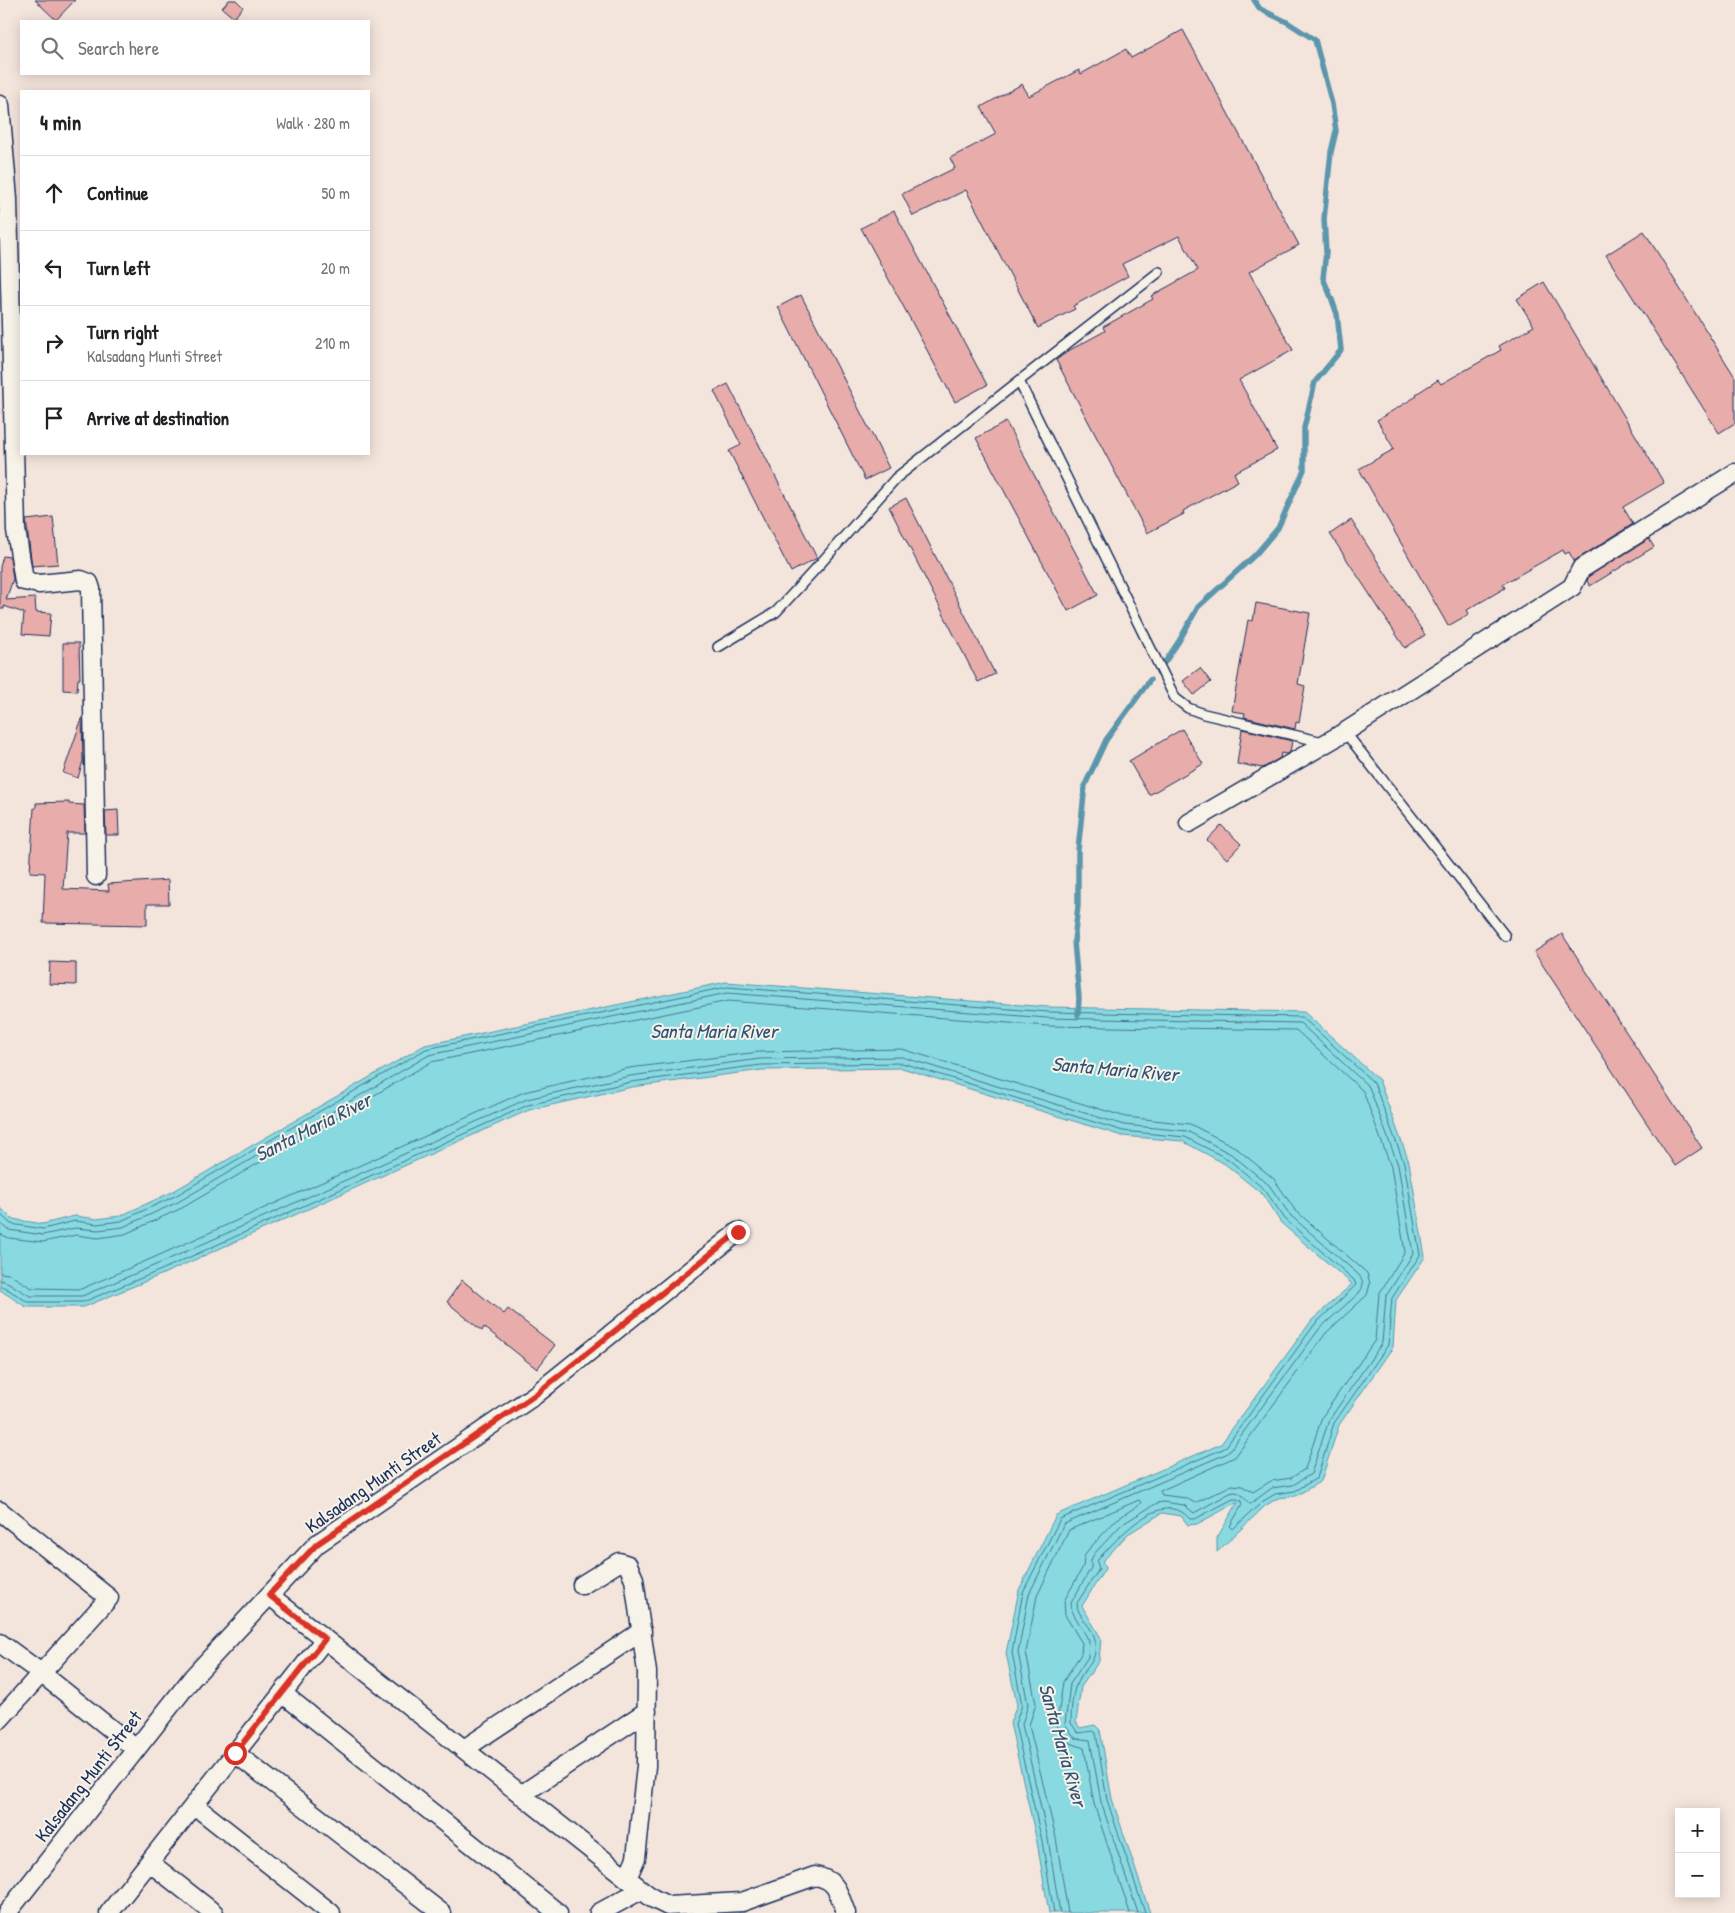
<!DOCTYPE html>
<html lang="en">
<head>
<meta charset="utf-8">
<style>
	:root { --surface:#fff; --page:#f6f6f6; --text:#202124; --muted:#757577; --line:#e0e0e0 }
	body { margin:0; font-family:"Patrick Hand",sans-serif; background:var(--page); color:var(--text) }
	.controls { position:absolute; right:15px; bottom:15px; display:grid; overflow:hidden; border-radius:0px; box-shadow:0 2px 12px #0003 }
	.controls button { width:45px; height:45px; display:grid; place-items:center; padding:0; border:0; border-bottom:1px solid var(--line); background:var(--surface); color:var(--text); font:25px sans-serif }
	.stop { position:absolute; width:15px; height:15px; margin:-11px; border:4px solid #d93025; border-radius:50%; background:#fff }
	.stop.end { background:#d93025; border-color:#fff; box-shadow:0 1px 5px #0008 }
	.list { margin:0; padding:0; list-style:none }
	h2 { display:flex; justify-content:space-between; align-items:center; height:65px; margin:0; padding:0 20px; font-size:21px }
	h2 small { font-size:16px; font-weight:400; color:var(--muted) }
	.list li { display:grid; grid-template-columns:32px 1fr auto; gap:15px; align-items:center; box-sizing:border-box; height:75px; padding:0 20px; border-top:1px solid var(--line) }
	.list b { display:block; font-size:19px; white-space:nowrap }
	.list p { margin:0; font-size:16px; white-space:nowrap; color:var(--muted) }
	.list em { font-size:16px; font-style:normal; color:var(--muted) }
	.icon { flex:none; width:28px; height:28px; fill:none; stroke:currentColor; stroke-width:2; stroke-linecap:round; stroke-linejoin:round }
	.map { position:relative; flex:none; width:1735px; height:1913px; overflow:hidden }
	.search { position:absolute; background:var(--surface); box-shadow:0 2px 12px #0003; left:20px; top:20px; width:350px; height:55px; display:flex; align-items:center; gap:12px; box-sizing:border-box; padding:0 18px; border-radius:0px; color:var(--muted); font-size:19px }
	.panel { position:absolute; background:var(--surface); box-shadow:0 2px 12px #0003; left:20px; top:90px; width:350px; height:365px; border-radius:0px }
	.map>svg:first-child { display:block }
	.water { fill:#88dae0; stroke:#5c96ac }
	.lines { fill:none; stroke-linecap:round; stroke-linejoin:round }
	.shore { stroke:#477392; stroke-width:1 }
	.stream { stroke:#5c96ac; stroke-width:5.5 }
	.building { fill:#e8acaa; stroke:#1b2f5e }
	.service-casing { stroke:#1b2f5e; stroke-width:12 }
	.minor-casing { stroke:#1b2f5e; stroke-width:21 }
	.service { stroke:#f7f3e8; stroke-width:9 }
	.minor { stroke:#f7f3e8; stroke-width:18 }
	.route { stroke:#d93025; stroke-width:6 }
	.labels { text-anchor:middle; stroke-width:4; stroke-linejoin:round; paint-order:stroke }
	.street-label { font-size:19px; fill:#1b2f5e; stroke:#f7f3e8 }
	.water-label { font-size:20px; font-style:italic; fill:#315178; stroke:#f7f3e8 }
</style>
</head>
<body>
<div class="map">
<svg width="1735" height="1913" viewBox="0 0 1735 1913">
	<rect width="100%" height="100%" fill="#f4e5dc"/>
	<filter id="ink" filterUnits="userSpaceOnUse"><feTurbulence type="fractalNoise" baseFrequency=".02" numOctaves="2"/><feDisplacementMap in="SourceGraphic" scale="10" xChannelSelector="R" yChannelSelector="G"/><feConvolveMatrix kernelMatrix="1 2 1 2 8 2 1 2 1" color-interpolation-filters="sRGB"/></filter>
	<g filter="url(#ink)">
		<path class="water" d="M726,982L1048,1007L1304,1012L1379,1080L1409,1162L1425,1257L1396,1300L1393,1347L1339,1425L1321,1481L1296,1496L1278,1498L1265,1506L1217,1552V1538L1238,1502L1197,1524L1188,1525L1181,1516L1162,1513L1128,1534L1102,1562L1106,1567L1082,1606L1101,1638L1099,1661L1081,1687L1076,1722L1080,1728L1095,1725L1100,1730L1112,1799L1150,1913H1049L1037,1842L1010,1723L1017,1705L1006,1653L1019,1590L1056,1515L1221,1444L1312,1320L1352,1284L1281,1223L1262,1194L1225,1164L1182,1141L1122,1136L902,1068L762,1070L632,1087L529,1110L163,1274L84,1307H26L0,1290V1207L12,1219L43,1224L75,1216L97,1219L120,1216L172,1192L425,1045Z"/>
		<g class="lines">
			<path class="shore" d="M0,1214L11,1224L43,1229L75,1221L97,1224L121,1221L175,1196L426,1049L727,987L1048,1012L1302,1017L1374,1083L1404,1163L1420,1255L1392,1298L1388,1345L1334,1423L1317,1478L1295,1491L1275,1494L1262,1502L1233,1529L1230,1526L1242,1505L1241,1501L1237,1499H1233L1195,1519H1190C1162,1487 1118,1538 1099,1558L1097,1562L1099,1569L1077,1603C1076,1616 1094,1627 1095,1641C1098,1665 1083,1667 1076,1685C1072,1695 1071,1712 1071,1723L1078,1733L1093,1731L1096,1733L1107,1800L1145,1913
				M0,1223L9,1230L43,1235L75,1228L98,1230L123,1227L178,1202L429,1055L727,993L1047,1018L1300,1023L1369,1087L1398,1165L1413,1254L1386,1296L1382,1343L1329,1420L1311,1474L1293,1485L1272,1488L1250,1504C1243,1499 1242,1489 1230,1493L1194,1513L1184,1505L1163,1502L1157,1503L1121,1525L1094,1554L1091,1560V1568L1071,1603L1072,1611L1089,1641L1088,1657L1070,1684L1065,1724L1075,1738L1090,1740L1101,1802L1138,1913
				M0,1234L9,1238L43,1242L76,1235L98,1238L125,1234L182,1208L431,1062L728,1001L1047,1026L1296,1030L1363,1091L1391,1167L1405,1252L1379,1294L1375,1340L1322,1417L1305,1469L1291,1478L1271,1481L1253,1492L1242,1486L1232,1485L1195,1503L1186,1498L1162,1495L1160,1491L1235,1457L1326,1333L1367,1295L1370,1284L1367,1273L1295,1210L1274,1179L1235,1147L1190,1124L1126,1117L902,1049L759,1052L629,1068L524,1092L155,1257L81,1289L32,1288L9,1274L0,1273
				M0,1280L7,1282L30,1296H82L158,1264L527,1099L630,1076L760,1059L902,1057L1124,1125L1187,1131L1231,1154L1269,1185L1290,1215L1359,1275C1364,1281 1364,1287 1359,1293L1320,1328L1228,1453L1064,1524L1029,1594L1018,1652L1028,1705L1022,1724L1048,1839L1060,1913
				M0,1287H4L28,1302H83L161,1270L528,1105L631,1082L761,1065L902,1063L1123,1131L1185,1137L1228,1159L1265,1190L1285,1219L1354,1280L1356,1285L1315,1324L1225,1448L1060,1519L1023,1592L1012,1652L1022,1705L1015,1724L1042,1841L1054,1913
				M1068,1913L1056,1838L1029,1725L1036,1704L1026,1652L1037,1596L1069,1530L1139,1500L1141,1502L1140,1504L1116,1520L1088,1550L1084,1557L1083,1567L1064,1601L1065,1615L1082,1643L1081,1654L1063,1682L1057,1724L1059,1731L1068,1742L1084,1748L1094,1804L1130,1913"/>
			<path class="stream" d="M1165,662L1179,641L1198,607L1256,554L1278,528L1304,470V428L1315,382L1341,350L1337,314L1331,297L1323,278L1326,252L1324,219L1331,152L1336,131L1332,104L1315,40L1287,22L1260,9L1254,0
				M1078,1015L1079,998L1074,941L1078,906V850L1085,785L1106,740L1150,680"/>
		</g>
		<path class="building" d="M35,0H75L56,20Z
			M229,0H236L243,7L234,18L222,8Z
			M1183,30L1299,245L1249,272L1293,350L1239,380L1277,450L1234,473L1238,481L1183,511L1184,514L1147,533L1056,360L1070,350L1105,331L1103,327L1153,299L1151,296L1198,270L1179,236L1122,264L1128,276L1073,306L1075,309L1038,328L966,190L913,216L902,194L955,168L950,158L996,134L981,107L1022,84L1029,96L1079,70L1081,74L1126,49L1131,58Z
			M894,211L987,385L955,402L861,228Z
			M1644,231L1735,377V423L1719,433L1606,255Z
			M1544,282L1664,483L1623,507L1633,524L1574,561L1569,552L1565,554L1563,550L1503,584L1505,588L1467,610L1469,614L1448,626L1359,469L1394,449L1377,420L1417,396L1416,394L1438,380L1441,384L1501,350L1499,346L1534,326L1517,299Z
			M801,295L889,468L865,480L778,307Z
			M728,384L817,558L791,572L729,451L741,445L714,391Z
			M1006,422L1098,595L1068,611L976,438Z
			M906,498L995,674L978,682L889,507Z
			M53,517L58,564L32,566L26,520Z
			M1351,520L1425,635L1405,648L1330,534Z
			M1649,539L1654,547L1590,586L1587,581L1589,576Z
			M3,556L10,557L13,579L6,600L35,598L36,612L51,613L49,636L22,634L24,613L4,606V609H0V567Z
			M1256,603L1310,613L1298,684L1305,686L1299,723L1296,722L1295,729L1244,717L1245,713L1232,711L1248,620L1253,621Z
			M63,643H79L80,679H78L77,691L63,690Z
			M1200,668L1211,682L1194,695L1183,681Z
			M82,718L83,761L78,778L63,773Z
			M1182,729L1203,764L1149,795L1129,761Z
			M1242,729L1292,741L1290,752L1286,754L1281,753L1280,758L1263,768L1237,764Z
			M69,802V804L84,805L85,833H67L63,889L109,891L108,884L168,880L169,904H147V925L43,923L45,873L30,872L34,808H36V803Z
			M118,810L119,835H106L105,811Z
			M1221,825L1241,844L1227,859L1207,840Z
			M1562,934L1702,1148L1675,1166L1534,952Z
			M50,962L76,963V985L49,984Z
			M462,1280L504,1314L508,1309L555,1345L537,1369L484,1327L482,1331L447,1302Z"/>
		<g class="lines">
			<g class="service-casing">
				<path id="service" d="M1159,272L1019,381L1175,698L1188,708L1204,714L1323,742
					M718,647L776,612L820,564L896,478L1019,381
					M1345,732L1505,936"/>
			</g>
			<g class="minor-casing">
				<path id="minor" d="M0,105L8,199L16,530L24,581L39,584L81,580L89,583L91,589L96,876
					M1189,823L1345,732L1572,587L1581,569L1735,473
					M0,1511L109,1598L0,1719
					M582,1585L619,1562L628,1565L634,1579L647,1672L646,1766L636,1858L627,1878
					M269,1595L652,1898L668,1906L742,1902L815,1876C838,1880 838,1893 846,1913
					M0,1643L41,1673L136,1749
					M282,1693L558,1913
					M464,1749L642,1631
					M235,1753L442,1913
					M521,1795L647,1711
					M194,1805L331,1913
					M149,1862L214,1913
					M7,1913L193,1677L317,1544L535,1395L738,1232
					M109,1913L325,1639
					M599,1913L641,1890"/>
			</g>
			<use href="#service" class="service"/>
			<use href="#minor" class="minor"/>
		</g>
	</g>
	<g class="lines" filter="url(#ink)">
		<path class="route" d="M235,1753L325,1639L269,1595L317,1544L535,1395L738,1232"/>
	</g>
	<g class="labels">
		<g class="street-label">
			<text transform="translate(373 1482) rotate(-35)" y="7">Kalsadang Munti Street</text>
			<text transform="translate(88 1776) rotate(-52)" y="7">Kalsadang Munti Street</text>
		</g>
		<g class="water-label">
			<text x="714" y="1038">Santa Maria River</text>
			<text transform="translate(1115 1069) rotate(5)" y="7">Santa Maria River</text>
			<text transform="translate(313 1127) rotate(-27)" y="7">Santa Maria River</text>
			<text transform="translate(1063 1745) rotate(74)" y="7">Santa Maria River</text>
		</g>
	</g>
</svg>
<div class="controls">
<button>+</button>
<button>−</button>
</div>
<div class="stop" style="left:235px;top:1753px"></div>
<div class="stop end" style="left:738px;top:1232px"></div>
<div class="search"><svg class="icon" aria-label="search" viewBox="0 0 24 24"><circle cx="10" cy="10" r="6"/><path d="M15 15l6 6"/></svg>Search here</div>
<section class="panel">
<h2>4 min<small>Walk · 280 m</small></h2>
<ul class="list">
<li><svg class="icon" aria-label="ahead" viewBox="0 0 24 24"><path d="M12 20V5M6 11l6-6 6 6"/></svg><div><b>Continue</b></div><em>50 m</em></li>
<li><svg class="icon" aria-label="left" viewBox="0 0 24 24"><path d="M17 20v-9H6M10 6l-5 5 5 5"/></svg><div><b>Turn left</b></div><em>20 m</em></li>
<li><svg class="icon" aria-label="right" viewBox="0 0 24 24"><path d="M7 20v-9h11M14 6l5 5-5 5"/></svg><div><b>Turn right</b><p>Kalsadang Munti Street</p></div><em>210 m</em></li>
<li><svg class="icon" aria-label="arrive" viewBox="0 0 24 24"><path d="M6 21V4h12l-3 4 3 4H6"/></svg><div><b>Arrive at destination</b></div></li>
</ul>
</section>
</div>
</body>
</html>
